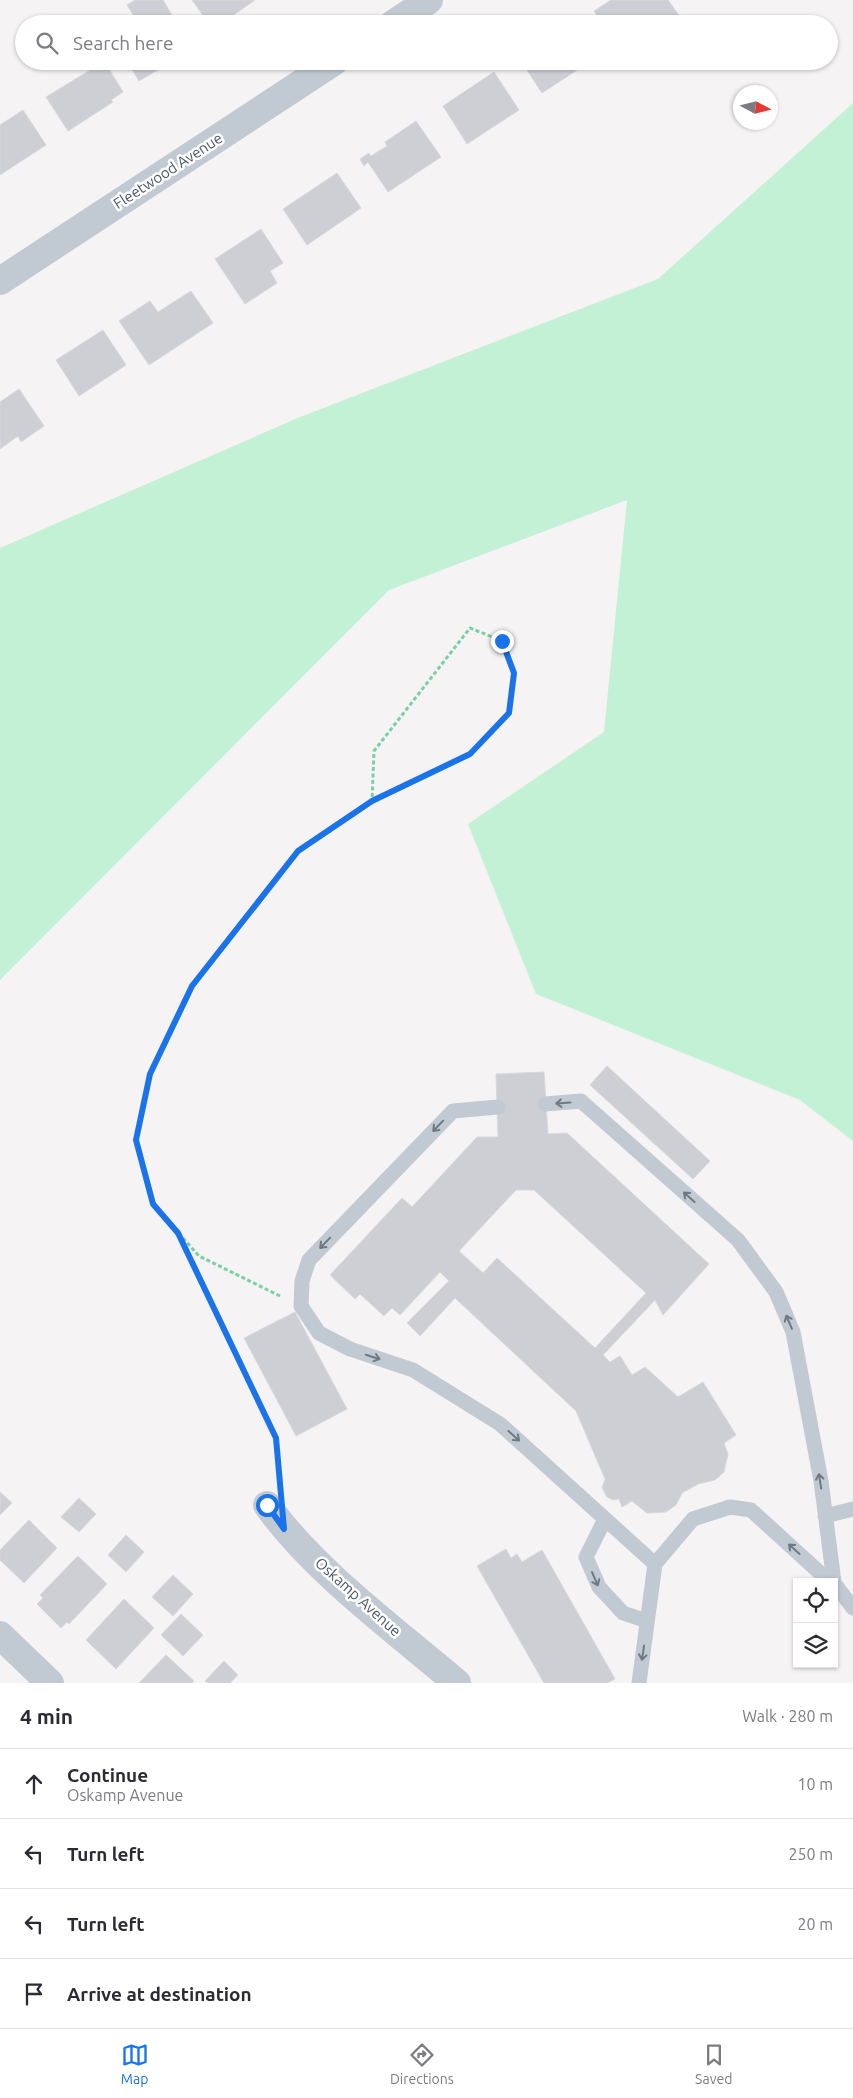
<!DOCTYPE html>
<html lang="en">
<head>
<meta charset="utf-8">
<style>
	:root { --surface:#fff; --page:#f2f2f3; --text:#2b2b33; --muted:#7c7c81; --line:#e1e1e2; --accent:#1a73e8 }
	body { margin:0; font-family:Ubuntu,sans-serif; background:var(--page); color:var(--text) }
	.controls { position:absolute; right:15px; bottom:15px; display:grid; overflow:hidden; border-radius:0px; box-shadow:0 1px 4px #0004 }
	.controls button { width:45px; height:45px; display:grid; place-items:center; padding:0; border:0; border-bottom:1px solid var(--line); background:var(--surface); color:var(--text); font:25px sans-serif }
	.compass { position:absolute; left:733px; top:85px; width:45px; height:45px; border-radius:50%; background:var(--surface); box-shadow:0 1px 4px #0004; rotate:97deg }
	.stop { position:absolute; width:15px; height:15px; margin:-11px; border:4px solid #1a73e8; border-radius:50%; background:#fff }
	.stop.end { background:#1a73e8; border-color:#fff; box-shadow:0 1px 5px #0008 }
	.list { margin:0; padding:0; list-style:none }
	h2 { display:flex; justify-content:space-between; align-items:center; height:65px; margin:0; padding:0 20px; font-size:21px }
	h2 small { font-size:16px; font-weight:400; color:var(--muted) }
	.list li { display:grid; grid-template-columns:32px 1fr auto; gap:15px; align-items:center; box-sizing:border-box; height:70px; padding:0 20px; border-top:1px solid var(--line) }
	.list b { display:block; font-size:19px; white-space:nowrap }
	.list p { margin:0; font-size:16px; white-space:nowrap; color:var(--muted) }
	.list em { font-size:16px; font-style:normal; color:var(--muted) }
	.icon { flex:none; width:28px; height:28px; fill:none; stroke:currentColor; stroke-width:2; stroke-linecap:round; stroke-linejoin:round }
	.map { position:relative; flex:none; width:853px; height:1683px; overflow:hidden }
	.search { position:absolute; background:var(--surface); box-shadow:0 1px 4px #0004; left:15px; right:15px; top:15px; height:55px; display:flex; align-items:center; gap:12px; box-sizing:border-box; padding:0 18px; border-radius:28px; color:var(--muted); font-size:19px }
	.sheet { height:345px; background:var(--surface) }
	nav { display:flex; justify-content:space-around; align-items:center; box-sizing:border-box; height:70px; border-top:1px solid var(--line); background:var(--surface); font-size:14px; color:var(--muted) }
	nav a { display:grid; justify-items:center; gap:2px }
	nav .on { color:var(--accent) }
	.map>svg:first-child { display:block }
	.green { fill:#c3f1d5 }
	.building { fill:#cdcfd5; stroke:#d7d9de; fill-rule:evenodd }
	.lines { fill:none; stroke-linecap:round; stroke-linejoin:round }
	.path { stroke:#7ad0a6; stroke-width:3; stroke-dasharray:4 2.5; stroke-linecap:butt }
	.service { stroke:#c1cad2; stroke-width:15 }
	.minor { stroke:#c1cad2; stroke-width:28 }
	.oneway { stroke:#6e7983 }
	.route { stroke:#1a73e8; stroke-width:6 }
	.labels { text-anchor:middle; stroke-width:5; stroke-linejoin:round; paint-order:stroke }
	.street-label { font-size:15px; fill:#4a5661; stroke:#fff }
</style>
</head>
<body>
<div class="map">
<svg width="853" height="1683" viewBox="0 0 853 1683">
	<rect width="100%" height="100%" fill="#f5f3f3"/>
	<path class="green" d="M853,103V1141L800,1100L536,994L468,824L604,732L627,500L389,590L0,980V548L300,417L658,279Z"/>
	<path class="building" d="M135,0H163L177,24H133L137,21L127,5Z
		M192,0H255L221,24H209Z
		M611,0H668L681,18L673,24H602L594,11Z
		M87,61H104L123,92L111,100L113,102L68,131L46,97L92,69Z
		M127,61H173L139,81Z
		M521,61H591L542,93Z
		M494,72L519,110L467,144L443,106Z
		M23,110L46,145L0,175V125Z
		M416,121L441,157L388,192L368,162L364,166L360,159L369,153L371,156L387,146L385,142Z
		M337,173L361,208L307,245L283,209Z
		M261,229L283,263L270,271L277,283L245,304L215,259Z
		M191,291L213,323L149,365L119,321L150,301L158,312Z
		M103,330L126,365L79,396L56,360Z
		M19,389L44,426L21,442L18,436L0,449V402Z
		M607,1066L710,1161L693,1179L590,1085Z
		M544,1072L548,1134L567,1133L709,1264L663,1315L655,1300L603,1355L610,1362L620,1356L632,1375L645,1367L678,1397L703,1382L736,1435L724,1443L728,1454L724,1472L715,1480L698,1484L682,1493L676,1505L666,1512L647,1513L632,1501L622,1507L619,1499L613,1500L607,1497L602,1488L605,1479L576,1411L455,1298L420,1336L407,1323L449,1281L440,1272L400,1315L392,1308L384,1316L360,1294L355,1299L330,1275L402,1198L412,1207L477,1137H498L496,1074ZM516,1190H534L646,1293L595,1348L497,1258L483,1273L459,1251Z
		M295,1312L347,1409L296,1436L244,1338Z
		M0,1492L12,1503L0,1515Z
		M79,1498L96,1514L79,1532L61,1517Z
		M29,1520L57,1548L24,1583L0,1560V1550Z
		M126,1535L144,1552L126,1572L108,1555Z
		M506,1549L511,1558L517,1554L522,1562L542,1550L615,1679L607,1683H544L477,1566Z
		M78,1556L107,1584L69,1624L67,1622L61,1628L37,1604L43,1598L40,1595Z
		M173,1575L193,1594L173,1616L152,1597Z
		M124,1599L154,1628L116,1669L86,1640Z
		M181,1614L203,1635L183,1656L161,1635Z
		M166,1655L194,1681L192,1683H139Z
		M224,1661L238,1675L230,1683H208L205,1681Z"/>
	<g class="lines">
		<path class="path" d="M180,1238L275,1438L279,1480
			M280,1296L199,1256L153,1204L136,1140L150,1074L192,986L298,851L372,801L470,755L509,713L514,673L502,641L470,628L374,751L372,801"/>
		<path class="service" d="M545,1104L581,1101L738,1240L776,1292L793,1332L821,1481L834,1582
			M498,1107L453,1111L309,1260L302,1281L301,1306L319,1333L350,1349L413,1370L500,1424L655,1564
			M825,1516L853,1509
			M605,1519L586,1557L599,1587L623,1613L647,1621
			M834,1583L853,1608
			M639,1683L655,1564L693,1519L730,1507L751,1510L830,1582"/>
		<path class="minor" d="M393,24L429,0
			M0,281L335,61
			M267,1505C314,1571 395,1630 457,1683
			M0,1635L50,1683"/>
	</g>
	<defs><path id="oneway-shaft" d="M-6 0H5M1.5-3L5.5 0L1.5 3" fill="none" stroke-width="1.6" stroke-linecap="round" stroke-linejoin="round" transform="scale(1.25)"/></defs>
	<g class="oneway">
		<use href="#oneway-shaft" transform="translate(563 1103) rotate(176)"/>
		<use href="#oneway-shaft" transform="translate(438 1126) rotate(134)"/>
		<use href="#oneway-shaft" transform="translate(689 1197) rotate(-138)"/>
		<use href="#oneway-shaft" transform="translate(325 1243) rotate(134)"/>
		<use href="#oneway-shaft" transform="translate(789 1322) rotate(-113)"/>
		<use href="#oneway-shaft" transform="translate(373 1357) rotate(18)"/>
		<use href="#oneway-shaft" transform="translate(514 1436) rotate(42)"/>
		<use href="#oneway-shaft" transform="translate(820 1481) rotate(-99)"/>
		<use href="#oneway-shaft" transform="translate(794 1549) rotate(-138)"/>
		<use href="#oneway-shaft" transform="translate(595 1579) rotate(66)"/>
		<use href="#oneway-shaft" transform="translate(643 1653) rotate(98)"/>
	</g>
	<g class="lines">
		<path class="route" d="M267,1505L284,1529L276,1438L178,1233L153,1204L136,1140L150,1074L192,986L298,851L372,801L470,754L509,713L514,673L502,641"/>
	</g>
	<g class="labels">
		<g class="street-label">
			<text transform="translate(168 171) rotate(-33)" y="5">Fleetwood Avenue</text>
			<text transform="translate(358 1597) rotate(42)" y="5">Oskamp Avenue</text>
		</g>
	</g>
</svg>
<div class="controls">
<button><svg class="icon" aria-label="locate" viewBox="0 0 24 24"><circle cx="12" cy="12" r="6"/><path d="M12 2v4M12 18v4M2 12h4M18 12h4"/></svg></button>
<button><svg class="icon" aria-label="layers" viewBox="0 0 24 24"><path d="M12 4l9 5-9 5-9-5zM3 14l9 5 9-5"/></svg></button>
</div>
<svg class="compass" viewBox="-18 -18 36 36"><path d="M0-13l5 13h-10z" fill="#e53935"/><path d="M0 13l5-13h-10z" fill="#7c7c81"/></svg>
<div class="stop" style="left:267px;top:1505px"></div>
<div class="stop end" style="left:502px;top:641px"></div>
<div class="search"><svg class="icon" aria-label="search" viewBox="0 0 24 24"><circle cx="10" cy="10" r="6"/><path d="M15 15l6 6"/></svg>Search here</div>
</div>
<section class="sheet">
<h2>4 min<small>Walk · 280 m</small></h2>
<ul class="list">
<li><svg class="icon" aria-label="ahead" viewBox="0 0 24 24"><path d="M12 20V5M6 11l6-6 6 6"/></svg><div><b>Continue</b><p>Oskamp Avenue</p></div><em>10 m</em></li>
<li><svg class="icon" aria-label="left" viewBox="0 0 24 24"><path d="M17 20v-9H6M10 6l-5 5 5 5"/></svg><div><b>Turn left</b></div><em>250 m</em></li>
<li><svg class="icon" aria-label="left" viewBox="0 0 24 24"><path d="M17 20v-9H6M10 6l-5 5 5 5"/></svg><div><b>Turn left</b></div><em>20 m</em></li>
<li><svg class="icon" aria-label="arrive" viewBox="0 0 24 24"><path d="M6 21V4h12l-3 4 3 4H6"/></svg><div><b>Arrive at destination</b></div></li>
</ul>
</section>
<nav>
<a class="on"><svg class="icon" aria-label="map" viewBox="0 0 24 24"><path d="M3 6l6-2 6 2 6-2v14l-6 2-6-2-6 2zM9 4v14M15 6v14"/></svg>Map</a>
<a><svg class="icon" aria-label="directions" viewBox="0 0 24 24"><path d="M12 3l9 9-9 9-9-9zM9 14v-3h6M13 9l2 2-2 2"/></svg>Directions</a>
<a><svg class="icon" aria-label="saved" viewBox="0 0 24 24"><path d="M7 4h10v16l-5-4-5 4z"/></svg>Saved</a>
</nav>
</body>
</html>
